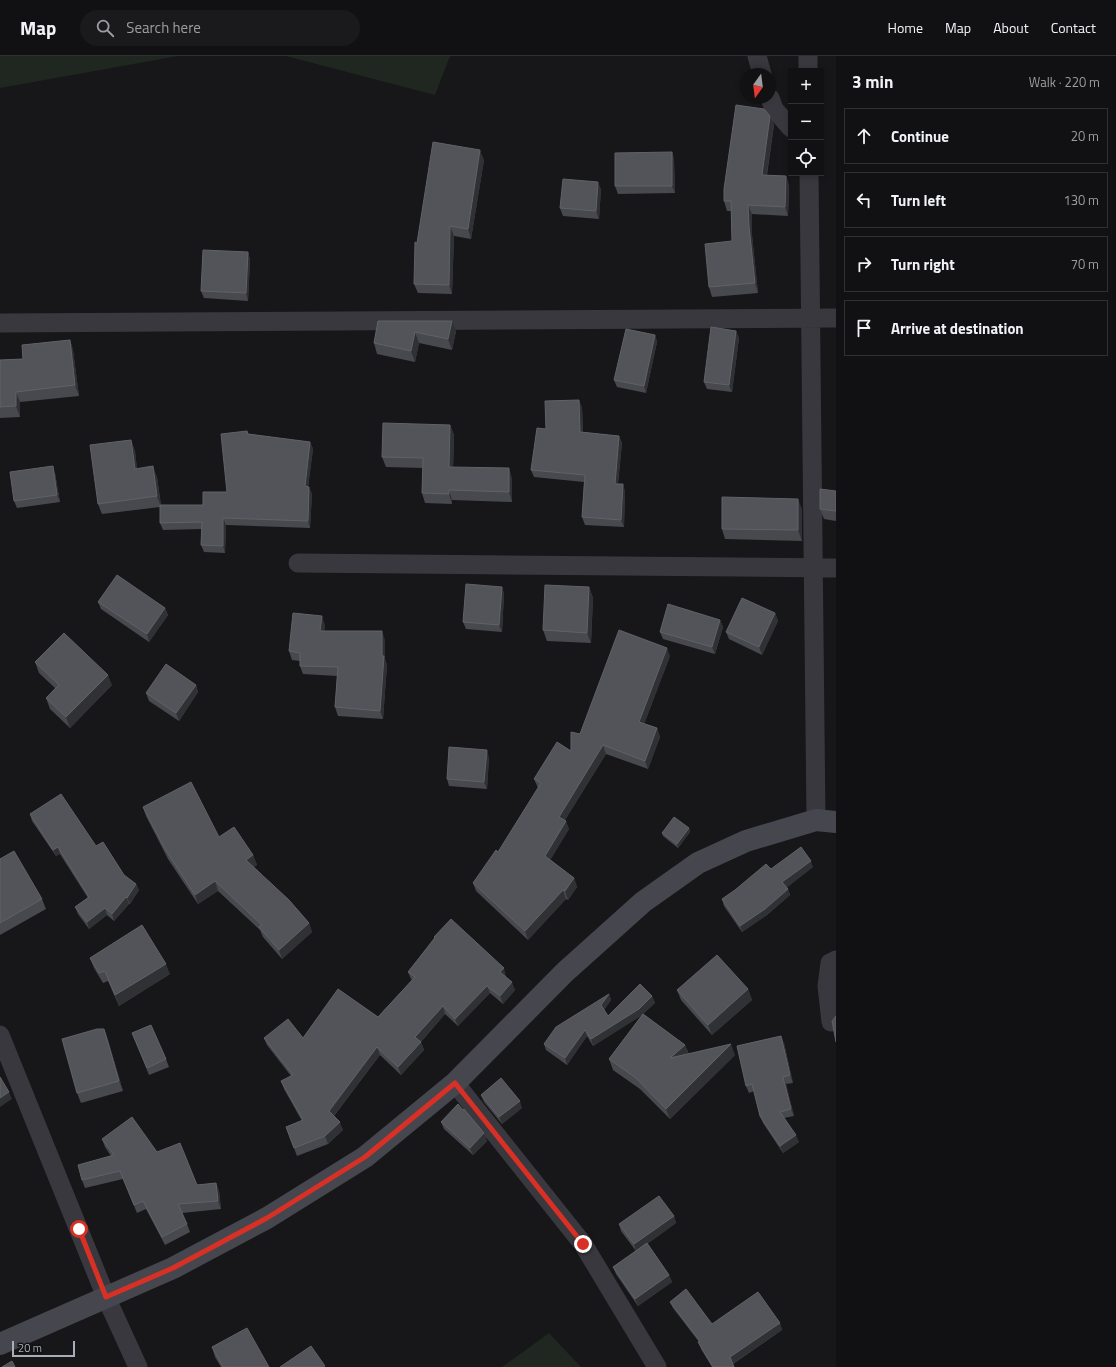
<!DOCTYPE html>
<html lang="en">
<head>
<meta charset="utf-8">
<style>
	:root { --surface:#111113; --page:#1a1a1c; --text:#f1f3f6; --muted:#9c9da0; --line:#303133 }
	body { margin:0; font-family:"Titillium Web",sans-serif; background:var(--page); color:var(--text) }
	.controls { position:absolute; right:12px; top:12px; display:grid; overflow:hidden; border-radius:0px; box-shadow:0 2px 6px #0003 }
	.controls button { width:36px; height:36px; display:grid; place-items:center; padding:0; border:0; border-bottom:1px solid var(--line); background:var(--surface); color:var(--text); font:20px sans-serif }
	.compass { position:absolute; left:740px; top:12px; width:36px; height:36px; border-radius:50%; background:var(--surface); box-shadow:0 2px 6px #0003; rotate:194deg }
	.scale { position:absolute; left:12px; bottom:10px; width:63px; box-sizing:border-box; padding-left:4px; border:2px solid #a9adb9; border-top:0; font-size:11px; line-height:14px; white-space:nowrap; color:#a9adb9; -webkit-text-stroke:3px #121214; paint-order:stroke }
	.stop { position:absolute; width:12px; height:12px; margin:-9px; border:3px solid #d93025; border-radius:50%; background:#fff }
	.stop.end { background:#d93025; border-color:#fff; box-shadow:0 1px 4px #0008 }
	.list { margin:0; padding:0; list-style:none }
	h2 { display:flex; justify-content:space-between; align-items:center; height:52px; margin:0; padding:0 16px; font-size:17px }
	h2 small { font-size:13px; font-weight:400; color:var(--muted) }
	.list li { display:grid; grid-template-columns:26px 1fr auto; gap:12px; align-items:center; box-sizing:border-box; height:56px; margin:0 8px 8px; padding:0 8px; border:1px solid var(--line); border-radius:0px }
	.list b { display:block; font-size:15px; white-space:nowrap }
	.list em { font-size:13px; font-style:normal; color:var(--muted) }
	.icon { flex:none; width:22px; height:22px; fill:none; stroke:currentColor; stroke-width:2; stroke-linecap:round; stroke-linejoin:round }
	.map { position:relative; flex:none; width:836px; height:1311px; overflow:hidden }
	header { display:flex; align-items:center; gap:24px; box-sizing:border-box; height:56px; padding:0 20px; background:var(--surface); border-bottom:1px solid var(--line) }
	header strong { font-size:19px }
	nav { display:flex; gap:22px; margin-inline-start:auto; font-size:14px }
	.search { width:280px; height:36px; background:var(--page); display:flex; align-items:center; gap:10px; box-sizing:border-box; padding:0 14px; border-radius:22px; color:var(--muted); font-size:15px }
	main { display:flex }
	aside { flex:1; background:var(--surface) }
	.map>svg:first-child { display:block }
	.green { fill:#1f2720 }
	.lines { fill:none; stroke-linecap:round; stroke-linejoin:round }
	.street { stroke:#38383e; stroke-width:19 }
	.secondary { stroke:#46474e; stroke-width:22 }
	.wall { fill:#48494e }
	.shaded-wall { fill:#303134 }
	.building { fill:#53545a; stroke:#606268 }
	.route { stroke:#d93025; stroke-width:5 }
</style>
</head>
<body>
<header>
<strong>Map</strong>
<div class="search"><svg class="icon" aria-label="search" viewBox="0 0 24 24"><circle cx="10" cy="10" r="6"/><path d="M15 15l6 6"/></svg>Search here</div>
<nav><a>Home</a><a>Map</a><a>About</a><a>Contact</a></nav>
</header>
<main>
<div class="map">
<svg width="836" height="1311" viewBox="0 0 836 1311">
	<rect width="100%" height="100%" fill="#171719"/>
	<path class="green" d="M0,0H178L0,32Z
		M286,0H450L435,39Z
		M549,1277L581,1311H502Z"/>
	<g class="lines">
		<path class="street" d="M757,0L762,18
			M808,0V15
			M770,42L774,53L791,72
			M809,117L816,764
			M0,267L836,262
			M298,507L836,512
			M831,966L827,930L830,907L836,904
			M0,979L106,1241L138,1311
			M455,1027L583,1188L657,1311"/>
		<path class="secondary" d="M0,1288L173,1212L267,1162L365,1101L455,1027L565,916L643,846L698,807L746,785L816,764L836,766"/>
	</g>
	<path class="wall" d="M770,60L774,69L767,119L786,120L789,130L788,160L752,158V179L758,237L712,241L709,231L732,185L731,155H727L724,145Z
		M672,96L674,104L675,137L618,138L615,130Z
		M484,104L471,183L454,180L452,238L418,237L414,228L417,187Z
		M601,133L599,163L563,160L560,152Z
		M248,196L250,204L248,245L204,242L201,235Z
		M378,265L456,275L452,294L419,287L415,306L377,298L374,287Z
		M736,275L739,282L732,336L707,333L704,326Z
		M655,279L657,286L646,337L617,331L614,324Z
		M70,284L73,294L79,340L20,346V361L0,362V304L23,303Z
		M582,351L583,376L619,380L622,387L618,428L625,435L624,471L585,469L582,461L584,426L534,421L531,414L546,373Z
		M450,369L454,379L453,411L512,422V446L452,444V448L425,447L422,437L423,412L386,411L382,401Z
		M247,375L248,378L310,386L313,393L308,431L312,438L310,472L226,469L225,497L204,496L201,489L202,473L163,474L160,467V451L102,458L98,448L131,384L135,395L137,413L157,421L161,449H203L227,436Z
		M55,417L60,446L17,452L14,445Z
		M836,435V465L824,463L820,453Z
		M802,453V485L725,483L722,473Z
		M502,531L504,538L502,576L466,573L463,566Z
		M589,531L593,542L591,587L547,585L543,574Z
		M98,546L165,552L168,559L149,586L101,553Z
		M775,557L778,565L762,599L729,583L726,576Z
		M720,564L723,571L715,598L663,583L660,576Z
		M325,569L324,575L385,584V603L387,609L383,663L338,660L335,651L337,620L303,618L300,610V605L292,604L289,595Z
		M670,600L644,668L657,672L660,681L648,713L606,698L565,764L569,773L550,804L574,822L577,831L568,844L566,843L528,884L476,835L473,827L498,796L538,732L534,723L571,695L580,678Z
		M35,606L112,629L70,672L50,653L46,642L55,632L39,617Z
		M196,629L198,636L179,665L149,645L146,637Z
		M489,702L487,733L449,730L447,723Z
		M143,751L219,781L253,799L257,809L253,811L309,867L312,876L282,903L263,881L260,874L218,835L198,848L168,803L146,760Z
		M30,758L96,790L124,819L136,828L139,834L130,848H129L114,865L107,859L89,873L78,858L75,851L88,842L60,798L56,800L32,765Z
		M689,772L690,776L678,792L663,780L662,777Z
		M0,803L42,843L46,853L0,879Z
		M813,811L787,831L790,839L767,859L742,876L724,850L722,843L771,813Z
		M434,881L506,920V921L515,934L503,948L490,937L458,970L445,958L421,986L424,994L401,1019L380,999L334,1060L343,1074L328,1088L297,1100L286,1071L302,1065L284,1033L281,1025L291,1020L267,989L264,982H303L378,961L412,924L411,923L408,916L434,882Z
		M90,902L170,918L119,950L108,925L103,927L94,912Z
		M748,933L752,944L712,979L681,944L677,934Z
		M609,938L611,944L604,954L608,960L652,940L655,947L643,958L685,989L689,998L735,999L670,1063L640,1033L613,1014L609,1003L642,959L593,990L587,980L567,1009L546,994L544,988Z
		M104,973L108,984L123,1035L81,1047L77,1037Z
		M132,977L166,1003L169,1011L149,1019Z
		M784,987L793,1027L786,1028L794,1060L784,1062L799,1086L783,1097L763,1067L760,1060L754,1035L749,1037L746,1030Z
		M481,1039L522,1052L502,1068L484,1046Z
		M441,1066L484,1077L487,1085L473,1099L444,1073Z
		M102,1083L157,1096L197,1129L216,1127L219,1135L221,1153L182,1157L187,1168L190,1176L165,1189L146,1153L137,1157L123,1123L85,1132L82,1124L111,1100L105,1091Z
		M674,1160L676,1167L647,1188L669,1219L672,1226L638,1250L616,1218L613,1211L636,1195L621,1175L619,1168Z
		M670,1246L712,1268L780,1267L782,1274L733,1308L734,1311H712L701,1293L699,1286L673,1252Z
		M212,1291L269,1311H221L215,1301Z"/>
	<path class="shaded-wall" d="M770,60L774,69L765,129L762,119Z
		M480,94L484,104L471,183L468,173Z
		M672,96L674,104L675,137L672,130Z
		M786,120L789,130L788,160L785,151Z
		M598,126L601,133L599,163L596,155Z
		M748,149L752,158V179L758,237L755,227L749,170Z
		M450,170L454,180L452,238L449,229Z
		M248,196L250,204L248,245L246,237Z
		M452,265L456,275L452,294L448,283Z
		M736,275L739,282L732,336L729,329Z
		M415,276L419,287L415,306L411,295Z
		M655,279L657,286L646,337L644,330Z
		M70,284L73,294L79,340L75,329Z
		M16,336L20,346V361L16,350Z
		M579,344L582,351L583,383L580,376Z
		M450,369L454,379L453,420L449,411Z
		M619,380L622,387L617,435L615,428Z
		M131,384L135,395L138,424L135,413Z
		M310,386L313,393L307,438L305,430Z
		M53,410L55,417L60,446L57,439Z
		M153,410L157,421L161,451L157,440Z
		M509,412L512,422V446L509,436Z
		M623,428L625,435L624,471L621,464Z
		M309,431L312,438L310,472L308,465Z
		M449,434L452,444V448L449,438Z
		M798,443L802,453V485L798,474Z
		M223,462L226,469L225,497L223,490Z
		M502,531L504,538L502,576L499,569Z
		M589,531L593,542L591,587L587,577Z
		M165,552L168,559L149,586L147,578Z
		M775,557L778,565L762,599L759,591Z
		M322,560L325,569L323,583L320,575Z
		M720,564L723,571L715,598L712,591Z
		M382,575L385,584V603L387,609L383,663L380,655Z
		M667,592L670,600L642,674L639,666Z
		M108,619L112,629L70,672L66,661Z
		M196,629L198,636L179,665L176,657Z
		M657,672L660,681L648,713L645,705Z
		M603,689L606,698L562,769L559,761Z
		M487,694L489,702L487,733L484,726Z
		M566,765L569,773L548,808L545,800Z
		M689,772L690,776L678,792L677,788Z
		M58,791L60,798L56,800L53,794Z
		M253,799L257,809L249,814L246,804Z
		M811,805L813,811L785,833L782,826Z
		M574,822L577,831L568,844L565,835Z
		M215,825L218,835L198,848L195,839Z
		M136,828L139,834L130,848L127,842Z
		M788,833L790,839L767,859L742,876L740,870Z
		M563,834L566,843L528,884L525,875Z
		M126,841L129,848L114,865L112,858Z
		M105,852L107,859L89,873L87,866Z
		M309,867L312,876L282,903L279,894Z
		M166,908L170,918L119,950L115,939Z
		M504,912L506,920L503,924L500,916Z
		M512,926L515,934L503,948L500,940Z
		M487,930L490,937L458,970L455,963Z
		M748,933L752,944L712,979L708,969Z
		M609,938L611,944L603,955L601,949Z
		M652,940L655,947L641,960L593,990L591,983Z
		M443,950L445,958L418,989L415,981Z
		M104,973L108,984L123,1035L119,1025Z
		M585,974L587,980L567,1009L565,1002Z
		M781,980L784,987L793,1027L790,1019Z
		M421,986L424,994L401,1019L398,1011Z
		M731,988L735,999L670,1063L666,1053Z
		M685,989L689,999L670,1002Z
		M377,991L380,999L332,1062L329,1055Z
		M783,1021L786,1028L794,1060L791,1053Z
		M9,1036L12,1043L0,1051V1042Z
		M520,1045L522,1052L502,1068L499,1061Z
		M340,1066L343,1074L328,1088L325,1080Z
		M484,1077L487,1085L473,1099L470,1092Z
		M796,1079L799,1086L783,1097L780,1090Z
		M216,1127L219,1135L221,1153L218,1145Z
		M674,1160L676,1167L636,1196L634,1188Z
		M669,1219L672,1226L638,1250L635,1243Z
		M780,1267L782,1274L732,1308L730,1301Z"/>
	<path class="building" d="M736,49L764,53L770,60L762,119L786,120L785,151L748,149L749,170L755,227L709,231L705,188L732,185L731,145H724V133Z
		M433,86L480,94L468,173L450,170L449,229L414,228L415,186L417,187Z
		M672,96V130H615V97Z
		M563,123L598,126L596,155L560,152Z
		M203,194L248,196L246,237L201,235Z
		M378,265H452L448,283L415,276L411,295L374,287Z
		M711,271L736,275L729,329L704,326Z
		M626,273L655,279L644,330L614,324Z
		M70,284L75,329L16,336V350L0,351V304L23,303L22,289Z
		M579,344L580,376L619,380L615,428H623L621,464L582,461L585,419L531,414L537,372L546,373L545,345Z
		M383,367L450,369L449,411L509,412V436L449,434V438L422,437L423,402L382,401Z
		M247,375L248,378L310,386L305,430L309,431L308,465L223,462V490L201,489L202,466L160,467V449H203V436H227L221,378Z
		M131,384L135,413L153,410L157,440L98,448L90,389Z
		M53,410L57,439L14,445L10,416Z
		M820,433L836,435V455L820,453Z
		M722,441L798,443V474L722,473Z
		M117,519L165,552L147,578L98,546Z
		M466,528L502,531L499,569L463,566Z
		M545,529L589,531L587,577L543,574Z
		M742,542L775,557L759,591L726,576Z
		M668,548L720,564L712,591L660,576Z
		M293,557L322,560L320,575H382V600H384L380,655L335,651L338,611L300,610V597L289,595Z
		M619,574L667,592L639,666L657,672L645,705L603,689L559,761L566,765L545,800L574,822L565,835L563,834L525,875L473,827L496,794L498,796L541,727L534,723L557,686L571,695V676L580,678Z
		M64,577L108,619L66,661L46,642L59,629L35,606Z
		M166,608L196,629L176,657L146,637Z
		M449,691L487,694L484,726L447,723Z
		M191,726L219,781L234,771L253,799L246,804L289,844L309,867L279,894L259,871L262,869L215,825L195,839L165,793L143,751Z
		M61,738L96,790L103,786L124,819L136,828L127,842L126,841L112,858L105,852L87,866L75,851L89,841L58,791L53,794L30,758Z
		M674,761L689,772L677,788L662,777Z
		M801,791L811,805L782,826L788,833L765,853L740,870L722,843L735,834L766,808L771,813Z
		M14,795L42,843L0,867V803Z
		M451,863L504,912L500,916L512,926L500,940L487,930L455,963L443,950L415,981L421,986L398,1011L377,991L329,1055L340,1066L325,1080L294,1092L286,1071L303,1064L281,1025L293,1019L264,982L288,963L303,982L338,933L378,961L415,921L408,916L435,882L434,881Z
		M142,869L166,908L115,939L105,915L99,917L90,902Z
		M717,899L748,933L708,969L677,934Z
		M640,928L652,940L639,953L591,983L585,974L565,1002L544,988L556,971L609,938L601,949L608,960Z
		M643,958L685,989L670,1002L731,988L666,1053L636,1022L609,1003Z
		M836,960V986L832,965Z
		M151,969L166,1003L147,1012L132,977Z
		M97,973H104L119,1025L77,1037L62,983Z
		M781,980L790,1019L783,1021L791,1053L780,1056L796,1079L780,1090L760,1060L752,1028L746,1030L737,990Z
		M0,1021L9,1036L0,1042Z
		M501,1022L520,1045L499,1061L481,1039Z
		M458,1048L463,1054L464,1053L484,1077L470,1092L441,1066Z
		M132,1061L157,1096L180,1087L197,1129L216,1127L218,1145L178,1148L187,1168L162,1181L143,1145L134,1149L120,1115L82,1124L78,1109L114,1099L102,1083Z
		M659,1140L674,1160L634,1188L619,1168Z
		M647,1187L669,1219L635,1243L613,1211Z
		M686,1233L712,1268L758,1236L780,1267L730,1301L734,1311H713L698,1286L700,1285L670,1246Z
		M247,1272L269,1311H223L212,1291Z
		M311,1290L325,1310L323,1311H280Z
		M12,1305L15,1311H2Z"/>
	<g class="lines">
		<path class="route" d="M79,1173L106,1241L173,1212L267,1162L365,1101L455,1027L583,1188"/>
	</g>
</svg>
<div class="controls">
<button>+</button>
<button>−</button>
<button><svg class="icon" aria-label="locate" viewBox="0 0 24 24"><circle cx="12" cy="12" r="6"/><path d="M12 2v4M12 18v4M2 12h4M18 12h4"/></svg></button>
</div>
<svg class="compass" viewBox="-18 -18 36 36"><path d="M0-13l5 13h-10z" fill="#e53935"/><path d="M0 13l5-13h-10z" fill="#9c9da0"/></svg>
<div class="scale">20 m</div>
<div class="stop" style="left:79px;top:1173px"></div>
<div class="stop end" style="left:583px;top:1188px"></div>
</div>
<aside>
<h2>3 min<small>Walk · 220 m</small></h2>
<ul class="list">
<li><svg class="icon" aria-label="ahead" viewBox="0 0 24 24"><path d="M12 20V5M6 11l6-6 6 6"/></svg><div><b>Continue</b></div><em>20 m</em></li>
<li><svg class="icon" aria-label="left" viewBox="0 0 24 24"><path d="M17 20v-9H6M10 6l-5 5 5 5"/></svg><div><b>Turn left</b></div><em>130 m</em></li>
<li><svg class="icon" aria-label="right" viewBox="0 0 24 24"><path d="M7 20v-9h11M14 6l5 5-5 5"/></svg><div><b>Turn right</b></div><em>70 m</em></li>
<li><svg class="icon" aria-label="arrive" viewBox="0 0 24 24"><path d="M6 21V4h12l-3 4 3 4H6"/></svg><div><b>Arrive at destination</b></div></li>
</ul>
</aside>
</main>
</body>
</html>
